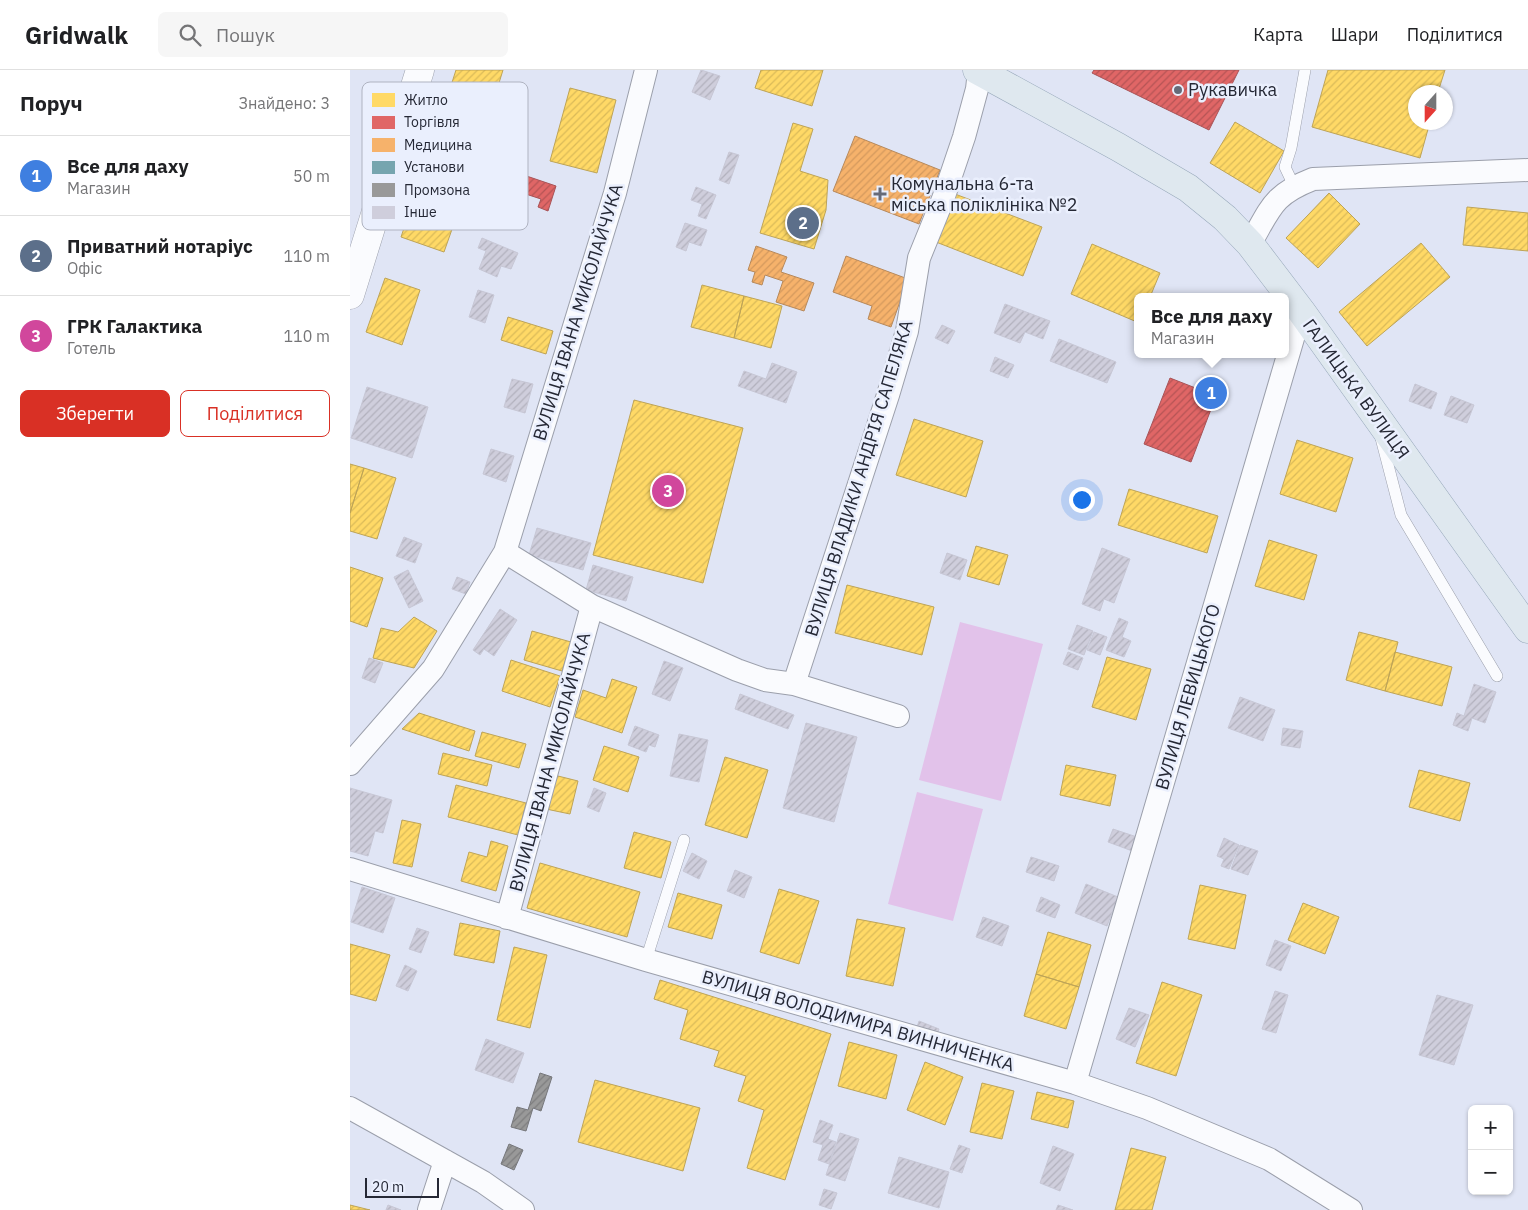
<!DOCTYPE html>
<html lang="uk">
<head>
<meta charset="utf-8">
<style>
	:root { --surface:#fff; --page:#f6f6f6; --text:#202124; --muted:#757577; --line:#e0e0e0; --accent:#d93025 }
	body { margin:0; font-family:"IBM Plex Sans",sans-serif; background:var(--page); color:var(--text) }
	.controls { position:absolute; right:15px; bottom:15px; display:grid; overflow:hidden; border-radius:8px; box-shadow:0 1px 4px #0004 }
	.controls button { width:45px; height:45px; display:grid; place-items:center; padding:0; border:0; border-bottom:1px solid var(--line); background:var(--surface); color:var(--text); font:25px sans-serif }
	.compass { position:absolute; left:1058px; top:15px; width:45px; height:45px; border-radius:50%; background:var(--surface); box-shadow:0 1px 4px #0004; rotate:201deg }
	.scale { position:absolute; left:15px; bottom:12px; width:74px; box-sizing:border-box; padding-left:5px; border:2px solid #252835; border-top:0; font-size:14px; line-height:18px; white-space:nowrap; color:#252835; -webkit-text-stroke:4px #eaeffd; paint-order:stroke }
	.you { position:absolute; left:731px; top:429px; width:18px; height:18px; margin:-12px; border:4px solid #fff; border-radius:50%; background:#1a73e8; box-shadow:0 0 0 8px #1a73e833 }
	.badge { display:grid; place-items:center; width:32px; height:32px; border-radius:50%; background:var(--accent); color:#fff; font-size:16px; font-weight:700 }
	.pin { position:absolute; translate:-50% -50%; border:2px solid #fff; box-shadow:0 1px 5px #0006 }
	.popup { position:absolute; left:784px; top:223px; width:155px; height:65px; box-sizing:border-box; display:grid; place-content:center; border-radius:8px; background:var(--surface); filter:drop-shadow(0 1px 4px #0005); font-size:16px; white-space:nowrap; color:var(--muted) }
	.popup b { font-size:19px; color:var(--text) }
	.popup::after { content:''; position:absolute; left:50%; top:100%; margin-left:-10px; border:10px solid transparent; border-top-color:var(--surface) }
	.list { margin:0; padding:0; list-style:none }
	h2 { display:flex; justify-content:space-between; align-items:center; height:65px; margin:0; padding:0 20px; font-size:21px }
	h2 small { font-size:16px; font-weight:400; color:var(--muted) }
	.list li { display:grid; grid-template-columns:32px 1fr auto; gap:15px; align-items:center; box-sizing:border-box; height:80px; padding:0 20px; border-top:1px solid var(--line) }
	.list b { display:block; font-size:19px; white-space:nowrap }
	.list p { margin:0; font-size:16px; white-space:nowrap; color:var(--muted) }
	.list em { font-size:16px; font-style:normal; color:var(--muted) }
	.actions { display:flex; gap:10px; padding:15px 20px }
	.actions a { flex:1; padding:11px 0; border:1px solid var(--accent); border-radius:8px; text-align:center; font-size:18px; color:var(--accent) }
	.actions .main { background:var(--accent); color:#fff }
	.icon { flex:none; width:28px; height:28px; fill:none; stroke:currentColor; stroke-width:2; stroke-linecap:round; stroke-linejoin:round }
	.map { position:relative; flex:none; width:1178px; height:1140px; overflow:hidden }
	header { display:flex; align-items:center; gap:30px; box-sizing:border-box; height:70px; padding:0 25px; background:var(--surface); border-bottom:1px solid var(--line) }
	header strong { font-size:24px }
	nav { display:flex; gap:28px; margin-inline-start:auto; font-size:18px }
	.search { width:350px; height:45px; background:var(--page); display:flex; align-items:center; gap:12px; box-sizing:border-box; padding:0 18px; border-radius:8px; color:var(--muted); font-size:19px }
	main { display:flex }
	aside { flex:1; background:var(--surface) }
	.map>svg:first-child { display:block }
	.pitch { fill:#e2c2ea }
	.homes { fill:url(#homes-hatch); stroke:#bea457 }
	.shops { fill:url(#shops-hatch); stroke:#a85357 }
	.health { fill:url(#health-hatch); stroke:#b7895b }
	.industry { fill:url(#industry-hatch); stroke:#76777b }
	.building { fill:url(#building-hatch); stroke:#c7c7d5 }
	.lines { fill:none; stroke-linecap:round; stroke-linejoin:round }
	.service-casing { stroke:#9b9fab; stroke-width:12 }
	.minor-casing { stroke:#9b9fab; stroke-width:24 }
	.secondary-casing { stroke:#9b9fab; stroke-width:29 }
	.primary-casing { stroke:#97a8ba; stroke-width:29 }
	.service { stroke:#fafbfe; stroke-width:11 }
	.minor { stroke:#fafbfe; stroke-width:22 }
	.secondary { stroke:#fafbfe; stroke-width:28 }
	.primary { stroke:#dfe8ef; stroke-width:28 }
	.poi-dot { fill:#666a78; stroke:#eaeffd; stroke-width:2 }
	.labels { text-anchor:middle; stroke-width:5; stroke-linejoin:round; paint-order:stroke }
	.poi-label { font-size:18px; fill:#252835; stroke:#eaeffd; text-anchor:start }
	.street-label { font-size:18px; fill:#252835; stroke:#eaeffd }
	.key { fill:#eaeffd; stroke:#afb3c1; stroke-width:1 }
	.key-label { font-size:14px; fill:#252835 }
</style>
</head>
<body>
<header>
<strong>Gridwalk</strong>
<div class="search"><svg class="icon" aria-label="search" viewBox="0 0 24 24"><circle cx="10" cy="10" r="6"/><path d="M15 15l6 6"/></svg>Пошук</div>
<nav><a>Карта</a><a>Шари</a><a>Поділитися</a></nav>
</header>
<main>
<aside>
<h2>Поруч<small>Знайдено: 3</small></h2>
<ul class="list">
<li><span class="badge" style="background:#3f7fe0">1</span><div><b>Все для даху</b><p>Магазин</p></div><em>50 m</em></li>
<li><span class="badge" style="background:#5c6f8a">2</span><div><b>Приватний нотаріус</b><p>Офіс</p></div><em>110 m</em></li>
<li><span class="badge" style="background:#d1479c">3</span><div><b>ГРК Галактика</b><p>Готель</p></div><em>110 m</em></li>
</ul>
<div class="actions"><a class="main">Зберегти</a><a>Поділитися</a></div>
</aside>
<div class="map">
<svg width="1178" height="1140" viewBox="0 0 1178 1140">
	<defs>
		<pattern id="homes-hatch" width="6" height="6" patternUnits="userSpaceOnUse" patternTransform="scale(1.25)"><rect width="6" height="6" fill="#ffd966"/><path d="M-1 1l2-2M0 6l6-6M5 7l2-2" fill="none" stroke="#daba59"/></pattern>
		<pattern id="shops-hatch" width="6" height="6" patternUnits="userSpaceOnUse" patternTransform="scale(1.25)"><rect width="6" height="6" fill="#e06666"/><path d="M-1 1l2-2M0 6l6-6M5 7l2-2" fill="none" stroke="#b55455"/></pattern>
		<pattern id="health-hatch" width="6" height="6" patternUnits="userSpaceOnUse" patternTransform="scale(1.25)"><rect width="6" height="6" fill="#f6b26b"/><path d="M-1 1l2-2M0 6l6-6M5 7l2-2" fill="none" stroke="#d3995d"/></pattern>
		<pattern id="industry-hatch" width="6" height="6" patternUnits="userSpaceOnUse" patternTransform="scale(1.25)"><rect width="6" height="6" fill="#999"/><path d="M-1 1l2-2M0 6l6-6M5 7l2-2" fill="none" stroke="#7d7d7e"/></pattern>
		<pattern id="building-hatch" width="6" height="6" patternUnits="userSpaceOnUse" patternTransform="scale(1.25)"><rect width="6" height="6" fill="#cfcedc"/><path d="M-1 1l2-2M0 6l6-6M5 7l2-2" fill="none" stroke="#b2b1bd"/></pattern>
	</defs>
	<rect width="100%" height="100%" fill="#e0e5f5"/>
	<path class="pitch" d="M610,552L693,574L651,731L569,710Z
		M567,722L633,739L603,851L538,834Z"/>
	<path class="homes" d="M106,0H153L131,71L88,56Z
		M411,0H473L462,36L405,18Z
		M978,0H1095L1088,22H1066V52H1080L1070,88L962,57Z
		M220,18L266,30L247,103L200,91Z
		M885,52L934,81L910,123L860,93Z
		M443,53L463,59L450,101L478,110L476,140L464,179L410,163Z
		M75,96L119,111L94,182L51,167Z
		M979,123L1010,154L968,198L936,168Z
		M605,124L692,157L673,206L586,172Z
		M1117,137L1178,143V181L1113,175Z
		M1071,173L1100,207L1017,276L989,242Z
		M742,174L810,203L800,227H787V252L721,224Z
		M35,208L70,220L52,275L16,262Z
		M352,215L394,226L384,268L341,257Z
		M394,226L432,236L421,278L384,268Z
		M158,247L203,261L196,284L151,270Z
		M284,330L393,358L353,513L243,485Z
		M564,349L633,371L616,427L546,405Z
		M947,370L1003,388L986,442L930,424Z
		M0,394L14,398L0,443Z
		M14,398L46,408L27,469L0,461V443Z
		M779,419L868,446L857,483L768,455Z
		M919,470L967,485L954,530L905,516Z
		M626,476L658,485L649,515L617,506Z
		M0,497L33,508L17,557L0,551Z
		M497,515L584,537L572,585L485,563Z
		M64,547L87,561L64,598L23,588L31,558L48,562Z
		M182,561L221,572L212,601L174,590Z
		M1009,562L1048,572L1035,621L996,610Z
		M1045,582L1102,597L1092,636L1035,621Z
		M757,587L801,599L786,650L742,637Z
		M161,590L210,606L200,637L152,621Z
		M262,609L287,617L272,663L225,647L233,620L256,628Z
		M69,643L125,661L119,681L52,659Z
		M132,662L176,674L169,698L125,686Z
		M254,676L289,687L278,722L243,710Z
		M93,683L142,695L137,716L88,704Z
		M375,687L418,700L397,768L355,755Z
		M716,695L766,705L760,736L710,725Z
		M1069,700L1120,713L1110,751L1059,737Z
		M204,705L228,711L220,744L196,739Z
		M106,715L176,733L168,765L98,747Z
		M52,750L71,754L62,797L43,793Z
		M284,762L321,772L311,808L274,798Z
		M141,771L158,776L146,821L111,811L119,782L137,787Z
		M190,793L290,822L277,867L177,838Z
		M850,815L896,825L885,879L838,869Z
		M429,819L469,831L449,894L410,882Z
		M328,823L372,835L362,869L318,857Z
		M953,833L989,847L975,884L938,870Z
		M507,849L555,858L543,916L496,906Z
		M110,853L150,861L144,893L104,885Z
		M698,862L741,875L729,917L686,904Z
		M0,874L40,885L26,931L0,924Z
		M164,877L197,885L180,958L147,950Z
		M686,904L729,917L716,959L674,946Z
		M310,910L481,964L435,1110L397,1098L414,1040L388,1031L396,1006L364,996L369,981L330,969L338,940L304,929Z
		M812,912L852,925L826,1006L786,993Z
		M499,972L547,985L536,1029L488,1016Z
		M575,992L613,1007L595,1055L557,1040Z
		M245,1010L350,1038L333,1101L228,1072Z
		M632,1013L664,1021L652,1069L620,1062Z
		M687,1022L724,1031L718,1058L681,1049Z
		M781,1078L816,1087L802,1140H765Z
		M0,1135L20,1140H0Z"/>
	<path class="shops" d="M744,0H889L859,60L742,3Z
		M84,74L106,81L102,94L80,86Z
		M117,84L133,89L129,102L114,97Z
		M144,95L206,116L198,141L188,137L191,129L139,112Z
		M137,121L160,128L155,143L132,136Z
		M820,308L866,326L841,392L794,374Z"/>
	<path class="health" d="M505,66L590,100L569,154L483,121Z
		M406,176L437,187L431,202L464,213L454,241L426,232L433,211L415,205L412,215L402,212L405,202L398,200Z
		M496,186L558,209L541,257L518,249L522,236L483,222Z"/>
	<path class="industry" d="M190,1003L202,1007L191,1041L183,1038L176,1061L161,1057L167,1037L178,1040Z
		M159,1074L173,1080L164,1100L151,1094Z"/>
	<path class="building" d="M351,0L370,6L360,30L342,22Z
		M379,82L389,85L379,114L369,110Z
		M346,117L366,125L356,149L348,146L352,134L341,130Z
		M335,153L357,160L351,176L339,172L336,181L326,177Z
		M132,168L168,183L161,199L151,196L147,207L129,199L136,181L128,178Z
		M128,220L144,225L135,253L119,247Z
		M655,234L700,251L693,269L675,262L670,273L644,263Z
		M592,255L605,261L598,274L585,268Z
		M709,269L766,292L757,313L700,291Z
		M645,287L664,295L658,308L640,301Z
		M422,293L447,302L436,333L388,316L394,301L416,309Z
		M162,309L183,314L175,343L154,337Z
		M1065,314L1087,323L1081,339L1059,331Z
		M17,317L78,337L62,388L1,368Z
		M1101,326L1124,335L1117,353L1094,345Z
		M141,379L164,386L156,412L133,404Z
		M187,458L241,473L233,500L179,485Z
		M54,467L72,474L65,493L46,486Z
		M752,478L780,489L764,533L754,529L750,541L732,534Z
		M597,483L617,490L610,510L590,503Z
		M243,495L283,507L276,531L236,520Z
		M58,500L73,531L59,538L44,507Z
		M107,507L120,512L116,524L102,519Z
		M150,539L167,550L144,586L134,579L130,585L123,580Z
		M769,548L778,552L772,567L781,571L774,587L756,580Z
		M727,555L743,561L734,585L718,579Z
		M744,562L757,567L750,585L737,580Z
		M718,582L733,588L728,600L713,594Z
		M19,588L33,593L25,613L12,608Z
		M314,591L333,598L320,631L302,624Z
		M1124,614L1146,622L1135,653L1122,648L1118,661L1103,655L1107,643L1114,646Z
		M390,624L444,645L438,659L385,639Z
		M890,627L925,640L913,671L878,658Z
		M456,653L507,667L484,752L433,738Z
		M285,656L309,665L305,677L299,675L296,682L278,675Z
		M933,658L953,661L950,678L931,675Z
		M329,664L358,670L349,712L320,706Z
		M0,718L42,730L33,763L25,761L18,786L0,781Z
		M244,718L256,723L249,742L237,737Z
		M763,759L790,768L785,782L758,772Z
		M874,768L889,775L879,799L871,796L874,789L867,786Z
		M890,775L908,781L898,805L881,799Z
		M342,783L357,791L349,809L333,801Z
		M681,787L709,796L704,811L676,802Z
		M385,800L402,807L394,828L377,821Z
		M736,814L768,827L757,856L725,843Z
		M12,817L45,828L33,863L1,852Z
		M691,827L710,835L705,848L686,841Z
		M633,847L659,856L652,876L626,867Z
		M67,858L79,862L71,883L59,879Z
		M925,870L941,876L931,901L916,895Z
		M55,895L67,901L58,921L46,916Z
		M925,921L938,925L926,963L912,959Z
		M1087,925L1123,935L1104,995L1069,985Z
		M779,938L799,945L785,977L766,969Z
		M569,951L589,959L585,970L565,963Z
		M136,969L174,983L163,1013L125,1000Z
		M470,1050L483,1055L478,1069L486,1072L479,1094L468,1090L473,1075L463,1072Z
		M490,1063L509,1069L495,1111L476,1105Z
		M609,1075L620,1079L612,1103L600,1099Z
		M703,1076L724,1084L710,1121L690,1113Z
		M549,1087L599,1102L589,1138L538,1123Z
		M474,1119L487,1123L481,1139L469,1135Z
		M38,1135L51,1140H36Z
		M708,1135L723,1140H706Z"/>
	<g class="lines">
		<g class="service-casing">
			<path id="service" d="M944,116L935,97L941,78L955,0
				M1031,368L1051,445L1147,606
				M296,890L334,770"/>
		</g>
		<g class="minor-casing">
			<path id="minor" d="M900,174C921,138 922,125 963,109L1178,100
				M155,482L242,536L387,600L415,610L444,614L548,646
				M444,614L538,325L557,261L569,188L593,129L614,67L627,19L629,1
				M0,694L83,599L155,482L265,123L296,0
				M0,799L296,890L725,1013L797,1038L919,1089L1001,1140
				M157,848L242,536
				M725,1013L951,241
				M0,1038L133,1112L173,1140
				M79,1140L95,1091"/>
		</g>
		<g class="secondary-casing">
			<path id="secondary" d="M0,225L70,0"/>
		</g>
		<g class="primary-casing">
			<path id="primary" d="M627,0L768,77L838,118L875,148L900,174L951,241L1178,559"/>
		</g>
		<use href="#service" class="service"/>
		<use href="#minor" class="minor"/>
		<use href="#secondary" class="secondary"/>
		<use href="#primary" class="primary"/>
	</g>
	<g class="poi-dot">
		<circle cx="828" cy="20" r="5"/>
		<path d="M527.5 116.5h5v5h5v5h-5v5h-5v-5h-5v-5h5z"/>
	</g>
	<g class="labels">
		<g class="poi-label">
			<text x="838" y="26">Рукавичка</text>
			<text x="541" y="120">Комунальна 6-та<tspan x="541" dy="21">міська поліклініка №2</tspan></text>
		</g>
		<g class="street-label">
			<text transform="translate(228 242) rotate(-73)" y="6">ВУЛИЦЯ ІВАНА МИКОЛАЙЧУКА</text>
			<text transform="translate(1006 319) rotate(54)" y="6">ГАЛИЦЬКА ВУЛИЦЯ</text>
			<text transform="translate(509 408) rotate(-73)" y="6">ВУЛИЦЯ ВЛАДИКИ АНДРІЯ САПЕЛЯКА</text>
			<text transform="translate(838 627) rotate(-74)" y="6">ВУЛИЦЯ ЛЕВИЦЬКОГО</text>
			<text transform="translate(200 692) rotate(-75)" y="6">ВУЛИЦЯ ІВАНА МИКОЛАЙЧУКА</text>
			<text transform="translate(508 951) rotate(16)" y="6">ВУЛИЦЯ ВОЛОДИМИРА ВИННИЧЕНКА</text>
		</g>
	</g>
	<rect x="12" y="12" width="166" height="148" rx="8" class="key"/>
	<rect x="22" y="23" width="23" height="14" fill="#ffd966"/>
	<rect x="22" y="46" width="23" height="13" fill="#e06666"/>
	<rect x="22" y="68" width="23" height="14" fill="#f6b26b"/>
	<rect x="22" y="91" width="23" height="13" fill="#76a5af"/>
	<rect x="22" y="113" width="23" height="14" fill="#999"/>
	<rect x="22" y="136" width="23" height="13" fill="#cfcedc"/>
	<g class="key-label">
		<text x="54" y="35">Житло</text>
		<text x="54" y="57">Торгівля</text>
		<text x="54" y="80">Медицина</text>
		<text x="54" y="102">Установи</text>
		<text x="54" y="125">Промзона</text>
		<text x="54" y="147">Інше</text>
	</g>
</svg>
<div class="controls">
<button>+</button>
<button>−</button>
</div>
<svg class="compass" viewBox="-18 -18 36 36"><path d="M0-13l5 13h-10z" fill="#e53935"/><path d="M0 13l5-13h-10z" fill="#757577"/></svg>
<div class="scale">20 m</div>
<div class="you"></div>
<div class="pin badge" style="left:861px;top:323px;background:#3f7fe0">1</div>
<div class="popup"><b>Все для даху</b>Магазин</div>
<div class="pin badge" style="left:453px;top:153px;background:#5c6f8a">2</div>
<div class="pin badge" style="left:318px;top:421px;background:#d1479c">3</div>
</div>
</main>
</body>
</html>
